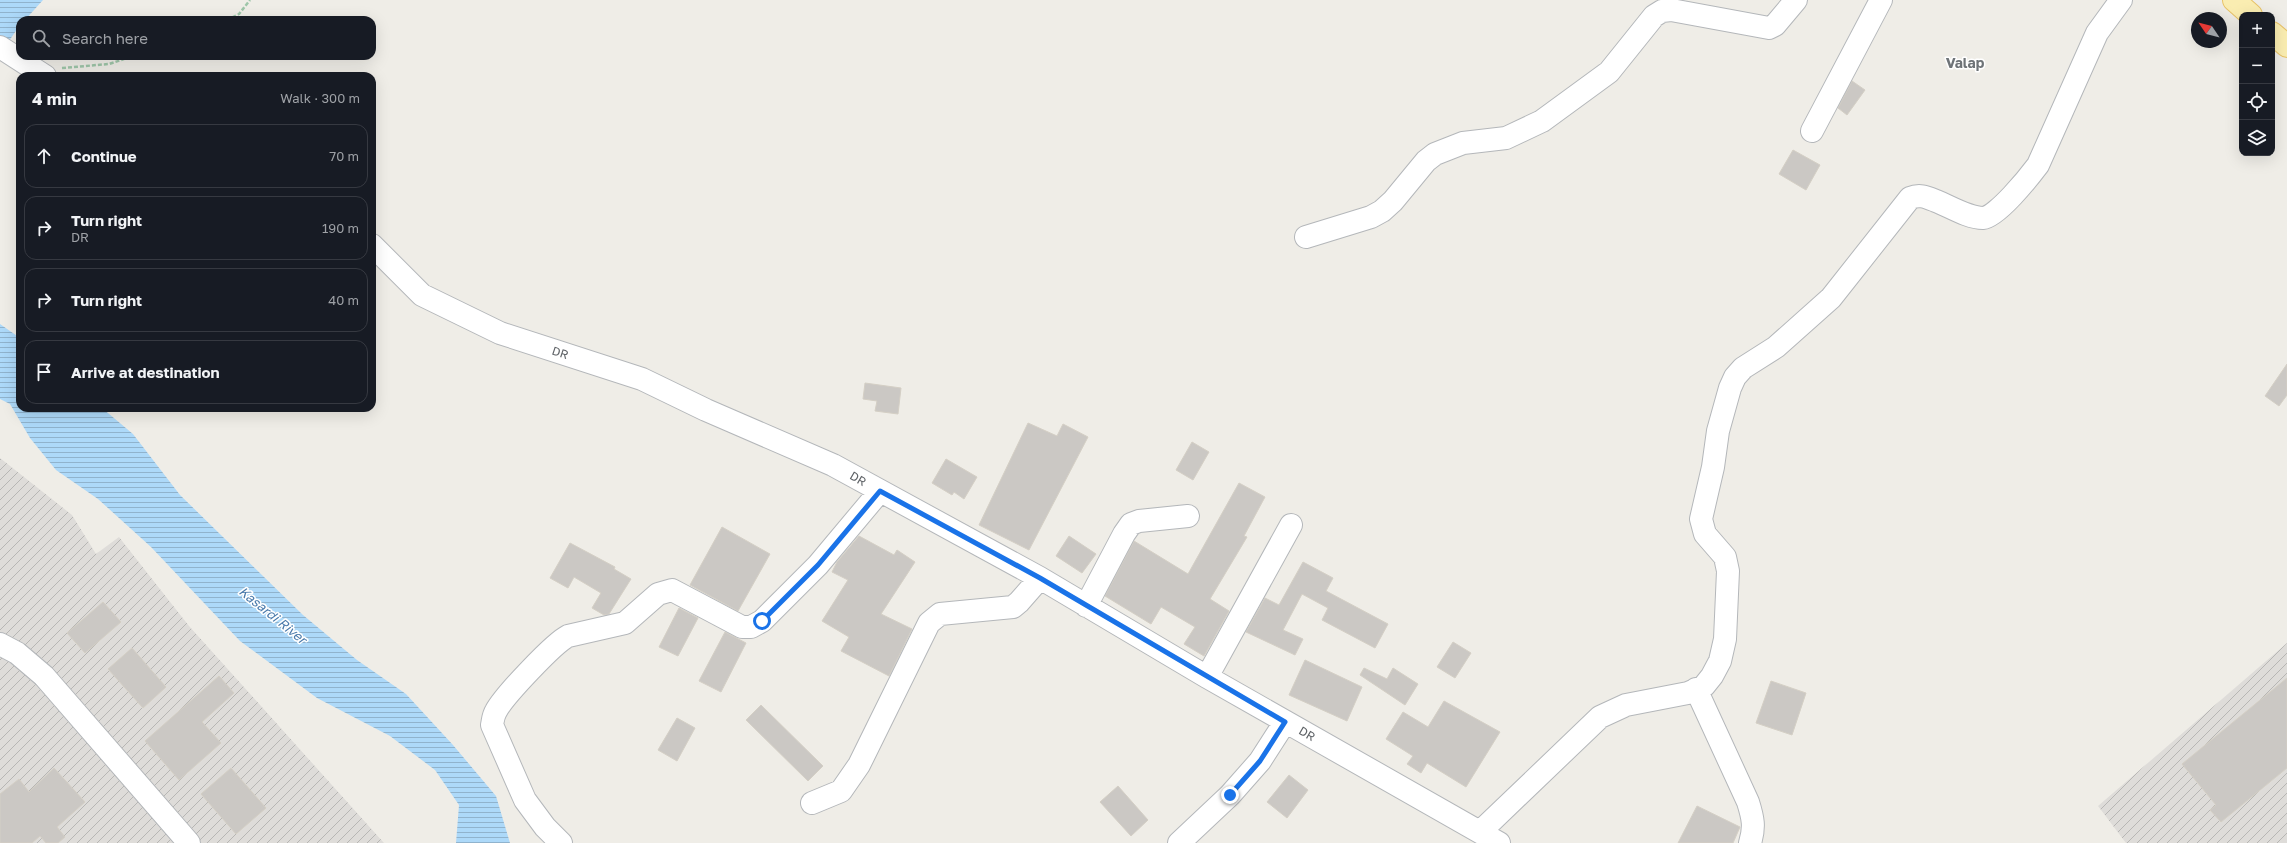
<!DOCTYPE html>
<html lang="en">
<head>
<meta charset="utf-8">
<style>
	:root { --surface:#171b24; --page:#20242c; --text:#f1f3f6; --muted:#9ea1a6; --line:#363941 }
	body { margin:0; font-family:"Golos Text",sans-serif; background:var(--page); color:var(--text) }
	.controls { position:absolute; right:12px; top:12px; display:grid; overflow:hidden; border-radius:8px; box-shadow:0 4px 16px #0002 }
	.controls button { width:36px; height:36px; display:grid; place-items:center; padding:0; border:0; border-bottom:1px solid var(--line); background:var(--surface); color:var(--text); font:20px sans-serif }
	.compass { position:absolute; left:2191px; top:12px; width:36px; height:36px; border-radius:50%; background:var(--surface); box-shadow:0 4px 16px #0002; rotate:305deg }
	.stop { position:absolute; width:12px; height:12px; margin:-9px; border:3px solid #1a73e8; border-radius:50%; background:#fff }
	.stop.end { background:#1a73e8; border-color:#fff; box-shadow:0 1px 4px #0008 }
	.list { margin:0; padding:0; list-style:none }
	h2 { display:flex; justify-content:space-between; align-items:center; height:52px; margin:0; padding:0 16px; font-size:17px }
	h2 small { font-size:13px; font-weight:400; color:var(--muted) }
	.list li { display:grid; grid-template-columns:26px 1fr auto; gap:12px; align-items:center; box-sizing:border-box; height:64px; margin:0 8px 8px; padding:0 8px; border:1px solid var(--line); border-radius:12px }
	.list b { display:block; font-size:15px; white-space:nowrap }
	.list p { margin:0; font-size:13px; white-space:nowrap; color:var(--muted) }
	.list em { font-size:13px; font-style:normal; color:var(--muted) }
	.icon { flex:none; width:22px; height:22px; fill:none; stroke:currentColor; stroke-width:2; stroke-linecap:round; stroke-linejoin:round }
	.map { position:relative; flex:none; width:2287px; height:843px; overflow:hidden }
	.search { position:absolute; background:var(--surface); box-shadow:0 4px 16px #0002; left:16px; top:16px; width:360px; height:44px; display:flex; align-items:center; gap:10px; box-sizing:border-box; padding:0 14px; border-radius:12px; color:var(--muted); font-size:15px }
	.panel { position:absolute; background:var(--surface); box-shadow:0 4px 16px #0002; left:16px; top:72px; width:360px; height:340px; border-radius:12px }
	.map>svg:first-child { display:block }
	.industrial { fill:url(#industrial-furrows) }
	.water { fill:url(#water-rules) }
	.building { fill:#cbc8c4; stroke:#d4cfc5 }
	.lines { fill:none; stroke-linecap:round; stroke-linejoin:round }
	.minor-casing { stroke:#b4b7ba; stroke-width:24 }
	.major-casing { stroke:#e8c267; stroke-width:24 }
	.path { stroke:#9ec6a9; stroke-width:2.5; stroke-dasharray:4 2; stroke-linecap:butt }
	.minor { stroke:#fff; stroke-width:22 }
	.major { stroke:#faedb1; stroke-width:22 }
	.route { stroke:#1a73e8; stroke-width:5 }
	.labels { text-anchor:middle; stroke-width:3; stroke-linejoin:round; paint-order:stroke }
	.street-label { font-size:12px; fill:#5e6266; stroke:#fff }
	.water-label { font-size:13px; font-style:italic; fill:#4a7aab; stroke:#fff }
	.quarter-label { font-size:14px; font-weight:bold; fill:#6f7478; stroke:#fff }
</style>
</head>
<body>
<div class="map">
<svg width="2287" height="843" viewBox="0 0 2287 843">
	<defs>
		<pattern id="industrial-furrows" width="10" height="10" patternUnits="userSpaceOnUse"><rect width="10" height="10" fill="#dedcd9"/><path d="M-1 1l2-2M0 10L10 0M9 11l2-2" fill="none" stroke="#b7b6b4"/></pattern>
		<pattern id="water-rules" width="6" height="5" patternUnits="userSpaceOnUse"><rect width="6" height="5" fill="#add9f9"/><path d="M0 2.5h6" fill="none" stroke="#90b3cd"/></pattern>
	</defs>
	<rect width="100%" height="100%" fill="#efede7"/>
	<path class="industrial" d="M0,458L72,515L96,554L119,537L189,626L384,843H0Z
		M2287,643V843H2126L2098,806Z"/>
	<path class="water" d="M0,0H43L25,20H20V25L0,54Z
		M0,324L20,338V408H102L133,434L180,495L303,615L357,660L406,694L453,745L496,796L510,843H456L459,805L435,770L390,736L317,698L240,641L151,547L98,499L56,470L30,438L10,404L0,399Z"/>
	<path class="building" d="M1852,81L1865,90L1847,115L1838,108Z
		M1793,150L1820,165L1806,190L1779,174Z
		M2287,364V395L2279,406L2265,396Z
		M865,383L901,388L898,414L875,411L877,401L863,399Z
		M1028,423L1057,436L1063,424L1088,437L1029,550L979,525Z
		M1192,442L1209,452L1193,480L1176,470Z
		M946,459L977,477L964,499L954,492L952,495L932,483Z
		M1239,483L1265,497L1244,536L1247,537L1210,599L1229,611L1204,656L1184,644L1195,627L1161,607L1151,624L1105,596L1134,541L1188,574Z
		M722,527L770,554L738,611L690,585Z
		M859,536L894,555L897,550L915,562L881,614L912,629L889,676L841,651L849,637L822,621L848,580L832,572L837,562Z
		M1069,536L1096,554L1082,573L1056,556Z
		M570,543L615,567L614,569L631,579L609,614L604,615L592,608L601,593L574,577L568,588L550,578Z
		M1303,562L1333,578L1326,591L1388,624L1375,648L1322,620L1328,608L1302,594L1283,630L1303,639L1295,655L1246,632L1265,598L1279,605Z
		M103,602L121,622L85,653L67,633Z
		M679,608L698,618L678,656L659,647Z
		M725,632L746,643L721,692L699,681Z
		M1453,642L1471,653L1455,678L1437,667Z
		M132,648L166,687L143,708L108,669Z
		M1305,660L1362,687L1347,721L1289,695Z
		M1364,668L1387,679L1393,668L1418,684L1405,705L1360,675Z
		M219,676L234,693L202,722L221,743L179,780L145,741Z
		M2287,678V768L2221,822L2210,810L2216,805L2182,764Z
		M1771,681L1806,693L1792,735L1756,723Z
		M1444,701L1500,732L1466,787L1427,763L1421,773L1407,764L1413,756L1386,739L1403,712L1428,727Z
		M761,705L823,766L808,781L746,720Z
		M677,718L695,728L677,761L658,750Z
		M54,768L85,802L57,827L65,837L58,843H46L40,836L32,843H0V794L19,779L29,792Z
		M231,768L266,808L236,834L201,794Z
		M1289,775L1308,790L1287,818L1267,802Z
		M1118,786L1148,820L1131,836L1100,802Z
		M1697,806L1740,827L1733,843H1678Z"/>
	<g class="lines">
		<g class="minor-casing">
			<path id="minor" d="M0,47L45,76
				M1812,131L1881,0
				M1306,237L1371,217L1382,211L1393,201L1426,161L1435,154L1463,143L1506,138L1542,121L1609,72L1654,16L1662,11L1671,10L1769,28L1775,25L1796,0
				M372,245L422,295L500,333L642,379L706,410L833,465L1040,578L1207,677L1499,843
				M1086,606L1124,534L1131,524L1139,521L1188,516
				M0,644L17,653L44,676L189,843
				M1207,677L1291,525
				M1696,689L1748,802C1753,818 1755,827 1750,843
				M812,803L841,791L859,765L929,623L940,614L1013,607L1019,602L1040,578
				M1481,831L1600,717L1626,705L1688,693L1704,686L1712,676L1720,661L1725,639L1728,571L1725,557L1705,534L1701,519L1713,467L1718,431L1730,388L1735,377L1743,368L1776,347L1831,298L1910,198C1920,194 1926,197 1936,201C1949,206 1968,218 1983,218C1997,217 2029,177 2038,165L2097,33L2121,0
				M561,843L545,827L525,800L492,725C493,720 493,716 496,711C504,696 554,643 568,636L625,623L658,594L672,590L742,627H751L762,621L818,565L880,491
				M1179,843L1230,795L1260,761L1285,722"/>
		</g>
		<g class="major-casing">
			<path id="major" d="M2234,0L2251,15
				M2272,33L2287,46"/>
		</g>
		<path class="path" d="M227,20L239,14L250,0
			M62,68L109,64L133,56"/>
		<use href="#minor" class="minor"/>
		<use href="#major" class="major"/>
	</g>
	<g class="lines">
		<path class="route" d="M762,621L818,565L880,491L1040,578L1285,722L1260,761L1230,795"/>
	</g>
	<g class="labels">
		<g class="street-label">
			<text transform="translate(560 353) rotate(18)" y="4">DR</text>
			<text transform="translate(858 479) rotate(30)" y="4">DR</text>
			<text transform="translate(1307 734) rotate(30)" y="4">DR</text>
		</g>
		<g class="water-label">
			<text transform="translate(273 615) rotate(39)" y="5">Kasardi River</text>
		</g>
		<g class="quarter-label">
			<text x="1965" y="68">Valap</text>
		</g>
	</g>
</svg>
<div class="controls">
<button>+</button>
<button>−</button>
<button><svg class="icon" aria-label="locate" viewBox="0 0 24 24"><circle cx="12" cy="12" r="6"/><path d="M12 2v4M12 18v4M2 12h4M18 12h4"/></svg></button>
<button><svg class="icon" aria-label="layers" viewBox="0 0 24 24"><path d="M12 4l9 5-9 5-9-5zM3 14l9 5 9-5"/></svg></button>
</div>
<svg class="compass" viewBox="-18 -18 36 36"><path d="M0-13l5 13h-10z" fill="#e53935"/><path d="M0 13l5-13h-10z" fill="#9ea1a6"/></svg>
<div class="stop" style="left:762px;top:621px"></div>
<div class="stop end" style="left:1230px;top:795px"></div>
<div class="search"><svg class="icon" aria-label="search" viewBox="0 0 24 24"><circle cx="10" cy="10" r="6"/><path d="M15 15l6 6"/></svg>Search here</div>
<section class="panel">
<h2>4 min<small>Walk · 300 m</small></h2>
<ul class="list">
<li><svg class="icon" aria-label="ahead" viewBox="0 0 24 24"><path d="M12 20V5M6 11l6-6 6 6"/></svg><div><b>Continue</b></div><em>70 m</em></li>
<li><svg class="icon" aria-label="right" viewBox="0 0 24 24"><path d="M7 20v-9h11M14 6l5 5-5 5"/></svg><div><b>Turn right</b><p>DR</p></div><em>190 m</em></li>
<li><svg class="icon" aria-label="right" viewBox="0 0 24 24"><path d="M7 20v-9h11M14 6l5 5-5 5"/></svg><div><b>Turn right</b></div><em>40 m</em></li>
<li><svg class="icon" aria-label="arrive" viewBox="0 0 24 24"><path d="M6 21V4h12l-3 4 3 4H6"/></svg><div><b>Arrive at destination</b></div></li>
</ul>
</section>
</div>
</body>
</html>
